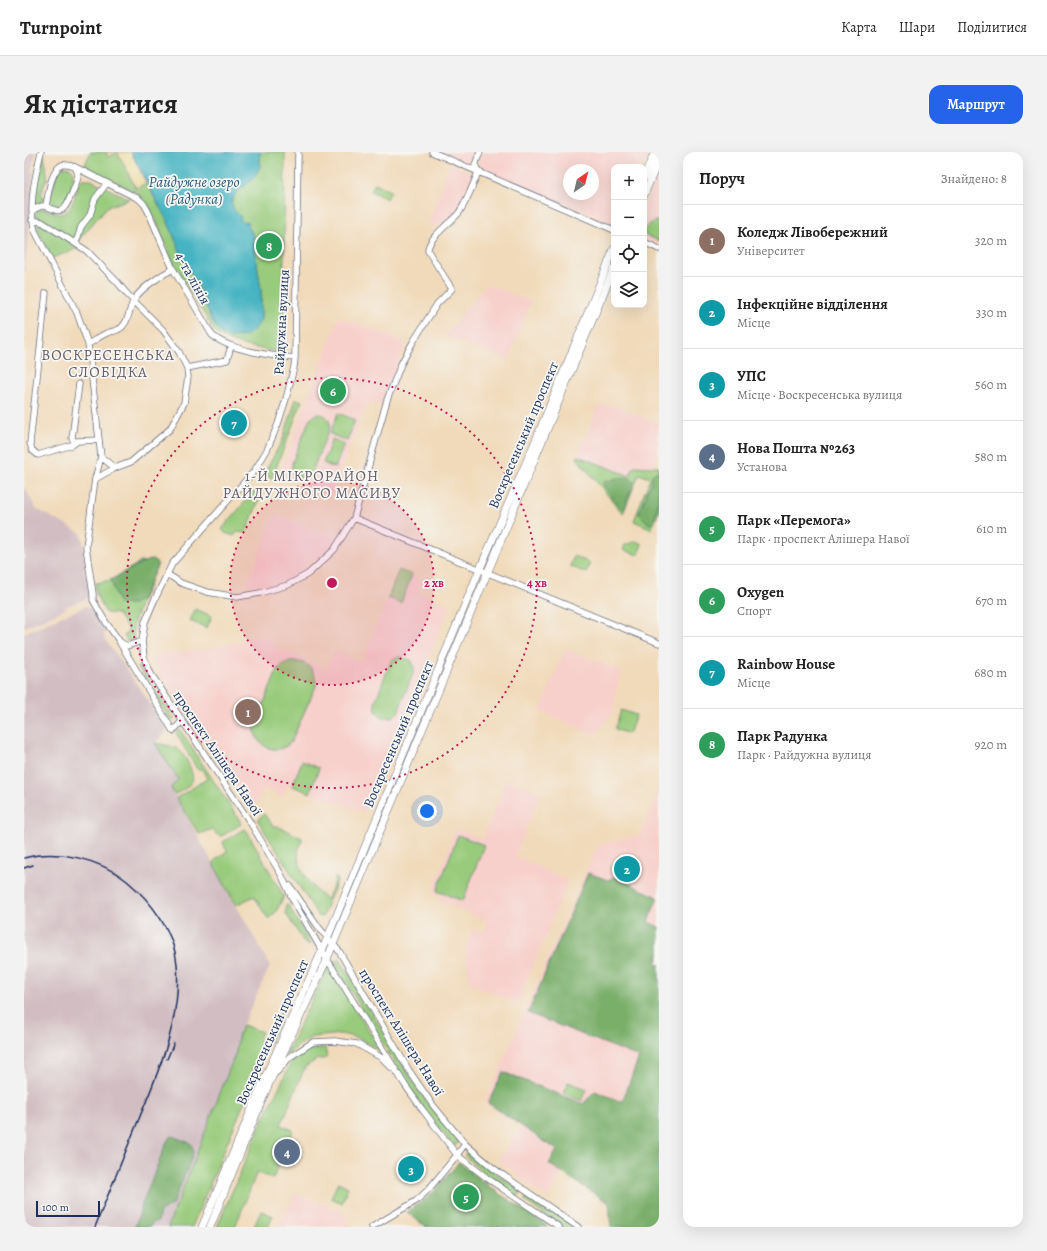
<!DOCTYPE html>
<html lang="uk">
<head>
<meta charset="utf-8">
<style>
	:root { --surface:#fff; --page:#f2f2f2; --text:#222; --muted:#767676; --line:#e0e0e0; --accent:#2563eb }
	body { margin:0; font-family:Alegreya,serif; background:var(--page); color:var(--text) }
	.controls { position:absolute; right:12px; top:12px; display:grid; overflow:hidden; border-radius:8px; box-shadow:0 4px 16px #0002 }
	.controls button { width:36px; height:36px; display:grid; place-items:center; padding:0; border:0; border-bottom:1px solid var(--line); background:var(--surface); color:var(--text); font:20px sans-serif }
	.compass { position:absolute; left:539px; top:12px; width:36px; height:36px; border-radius:50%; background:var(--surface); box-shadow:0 4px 16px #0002; rotate:35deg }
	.scale { position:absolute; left:12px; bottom:10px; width:64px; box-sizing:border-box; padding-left:4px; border:2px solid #1b2f5e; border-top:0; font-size:11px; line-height:14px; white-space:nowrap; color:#1b2f5e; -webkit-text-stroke:3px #f6f6f2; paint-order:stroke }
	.you { position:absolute; left:403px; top:659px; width:14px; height:14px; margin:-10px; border:3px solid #fff; border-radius:50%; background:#1a73e8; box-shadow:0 0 0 6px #1a73e833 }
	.badge { display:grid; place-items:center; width:26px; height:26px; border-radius:50%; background:var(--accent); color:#fff; font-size:13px; font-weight:700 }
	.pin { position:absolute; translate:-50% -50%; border:2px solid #fff; box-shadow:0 1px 4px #0006 }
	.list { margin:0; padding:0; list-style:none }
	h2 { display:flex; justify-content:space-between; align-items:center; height:52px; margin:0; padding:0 16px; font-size:17px }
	h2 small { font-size:13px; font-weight:400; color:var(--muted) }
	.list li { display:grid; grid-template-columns:26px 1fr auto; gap:12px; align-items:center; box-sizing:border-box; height:72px; padding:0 16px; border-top:1px solid var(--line) }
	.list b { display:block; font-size:15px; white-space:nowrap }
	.list p { margin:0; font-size:13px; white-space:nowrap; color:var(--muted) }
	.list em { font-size:13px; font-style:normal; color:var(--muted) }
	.icon { flex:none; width:22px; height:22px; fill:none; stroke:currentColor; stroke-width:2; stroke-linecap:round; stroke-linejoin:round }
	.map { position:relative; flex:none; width:635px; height:1075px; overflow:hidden; border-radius:12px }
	header { display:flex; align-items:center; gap:24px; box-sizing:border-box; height:56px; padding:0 20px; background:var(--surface); border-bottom:1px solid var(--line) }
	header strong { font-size:19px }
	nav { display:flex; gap:22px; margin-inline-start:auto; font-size:14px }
	.intro { display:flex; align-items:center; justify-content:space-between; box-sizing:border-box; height:96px; padding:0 24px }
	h1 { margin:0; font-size:28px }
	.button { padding:10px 18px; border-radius:12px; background:var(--accent); color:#fff; font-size:14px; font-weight:700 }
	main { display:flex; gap:24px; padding:0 24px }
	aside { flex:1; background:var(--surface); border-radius:12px; box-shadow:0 4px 16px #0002 }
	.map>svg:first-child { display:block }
	.built { fill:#f7d0cb; fill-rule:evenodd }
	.industrial { fill:#d2bec2 }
	.green { fill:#99cb7b; stroke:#5a7d6c }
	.forest { fill:#7aaf6b; stroke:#4a6f64 }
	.sand { fill:#eeda9e; stroke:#84847e }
	.water { fill:#45b3c1; stroke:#307190 }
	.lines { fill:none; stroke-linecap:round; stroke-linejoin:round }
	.stream { stroke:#45b3c1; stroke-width:1.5 }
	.minor-casing { stroke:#666b7e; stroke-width:7 }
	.major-casing { stroke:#666b7e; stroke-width:8 }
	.minor { stroke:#fff; stroke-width:5.5 }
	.major { stroke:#fff; stroke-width:7 }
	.rail { stroke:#1b2f5e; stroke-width:1.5 }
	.ring { fill:none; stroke:#c2185b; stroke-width:2; stroke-dasharray:2 4 }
	.labels { text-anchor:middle; stroke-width:3.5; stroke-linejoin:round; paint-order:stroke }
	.street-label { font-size:14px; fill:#1b2f5e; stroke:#f6f6f2 }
	.water-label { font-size:15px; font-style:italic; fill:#2a5d81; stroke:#f6f6f2 }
	.neighbourhood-label { font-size:15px; letter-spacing:1px; fill:#685d6a; stroke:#f6f6f2 }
	.centre { fill:#c2185b; stroke:#f6f6f2; stroke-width:2 }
	.ring-label { font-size:12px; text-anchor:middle; font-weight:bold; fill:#c2185b; stroke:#f6f6f2; stroke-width:3.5; stroke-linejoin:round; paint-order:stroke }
</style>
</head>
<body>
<header>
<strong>Turnpoint</strong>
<nav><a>Карта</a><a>Шари</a><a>Поділитися</a></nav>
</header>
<div class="intro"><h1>Як дістатися</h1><a class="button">Маршрут</a></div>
<main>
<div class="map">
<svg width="635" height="1075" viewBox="0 0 635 1075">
	<rect width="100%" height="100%" fill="#f6f6f2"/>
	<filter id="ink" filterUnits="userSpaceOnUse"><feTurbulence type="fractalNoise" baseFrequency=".025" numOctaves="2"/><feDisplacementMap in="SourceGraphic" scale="8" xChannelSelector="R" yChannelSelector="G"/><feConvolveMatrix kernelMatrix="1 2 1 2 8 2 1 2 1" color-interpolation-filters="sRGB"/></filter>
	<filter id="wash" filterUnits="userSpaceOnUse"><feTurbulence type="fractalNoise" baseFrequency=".012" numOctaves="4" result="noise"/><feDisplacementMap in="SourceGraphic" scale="16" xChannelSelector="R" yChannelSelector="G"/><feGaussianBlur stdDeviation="0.9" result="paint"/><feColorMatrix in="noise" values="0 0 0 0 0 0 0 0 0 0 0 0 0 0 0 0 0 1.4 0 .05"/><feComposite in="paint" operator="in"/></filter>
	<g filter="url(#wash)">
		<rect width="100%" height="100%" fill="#f1daba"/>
		<path class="built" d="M415,0H454L450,10L448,12H443Z
			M458,0H625L619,15H590V73L455,16L454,10ZM545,18H569V42H545Z
			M426,11L446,20L449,23L448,26L436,55L429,64L417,75L404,73Z
			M635,18V94L620,87V54Z
			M463,132L507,150L484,208L421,184Z
			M315,165L382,190L358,254L348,250L341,255L307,344L255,323Z
			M574,254H593L635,272V300L629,315L606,325L554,304Z
			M251,362L313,388L295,409L284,406L280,418L266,430L240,436L223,432Z
			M375,418L398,427L393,440L426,454L341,660L263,634L259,645L239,636L232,652L224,655L134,519L128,503L178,498L232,485H243L258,500L261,498L302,518L310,500L338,509Z
			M541,497L597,518L588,562L571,583L516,559Z
			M482,627L516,641L491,704L544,728L494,851L446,831L441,797L449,777L459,781L463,769L423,752L417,748L409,738L432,677L459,687Z
			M635,638V968L551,1001L523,1046L474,1008L497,975L461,951L574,693L616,683Z
			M271,1042L317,1059L327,1075H254Z"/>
		<path class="industrial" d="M0,0H12L7,19H9L5,77L0,124Z
			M0,334L12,357L57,381L61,399L62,417H60L61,423H63L66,444L59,448L43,454L41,457L16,469L0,475Z
			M62,454L72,459L82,477L80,484L83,490L124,548L143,578L138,584L131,591L154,627L147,636L246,814L215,881L212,900L144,1075H0V481Z"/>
		<path class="green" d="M67,0H82L84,5L94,0L111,36L122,31L144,70L158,104L179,144L186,165L191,174L237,168V138L229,84L227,78L216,68L217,65L210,58L207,50L211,41L230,26L236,15V0H261L259,200H254C234,196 205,193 191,180L149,111L131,66L114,41L60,15L61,12Z
			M18,3H20L24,28L22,27L17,43L20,45L18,50L11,52Z
			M39,15C43,15 48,15 49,20C52,26 38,76 25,48L34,18Z
			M59,27H65L105,47L83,55L53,90L25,72V70L11,64L14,58L17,57C24,58 30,61 36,62C49,62 52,39 55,30Z
			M351,31L367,39L363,47L347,39Z
			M635,68V89L620,82C620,73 628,71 635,68Z
			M13,71L18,73L55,96L28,106L14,78Z
			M272,247L278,249L248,326L240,322L259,287Z
			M314,261L331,268L323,289L306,282Z
			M292,262C300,261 307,266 306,275L287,322L283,325C273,327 266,322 268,311L286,266Z
			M308,287L320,292L311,316L299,311Z
			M554,304L606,324L610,314L628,315L629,314L635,315V359L628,377L610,369L626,326L615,322L599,362L553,306Z
			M231,338L237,343L222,381L213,380L210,384L201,381L198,377Z
			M612,389L618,392L614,403L599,398L601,393Z
			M550,404L566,411L562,421L546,414Z
			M132,409L125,434L117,450L110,470L109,489H103L100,483L105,479L94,462L82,461C77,452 70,442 72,431L87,428L116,410Z
			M375,418L388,423L377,451L364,446Z
			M171,457L188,464L183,476L166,469Z
			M376,505L387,508L390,514V519L374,560L369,565H358L352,559L351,550L367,509L370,506Z
			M271,509L280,511L287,516L291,524L292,534L267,590C252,606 228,593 231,572L254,517L262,511Z
			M114,515H116L150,567L149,569L146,568Z
			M597,558L612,563L605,582L591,577Z
			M153,578H156L216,669L217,672L198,684L192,682L189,677L175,682L152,646L183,627L178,617H173L152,581Z
			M131,591C138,593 150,593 155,598C161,603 173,625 167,631C164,635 157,639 152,642H150L147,636L154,627Z
			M278,609L295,616L286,641L268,634Z
			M240,662L249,674H253L278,686C278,691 275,695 274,701C274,719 289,737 303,748L311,729V726L314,727L298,765L294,764L234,669V667Z
			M220,677L223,679L260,745L251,761L244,767L230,744L212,753L190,713V709L203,699L199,691L200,689Z
			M434,683L460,693L439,749L413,739Z
			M262,753H264L286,792L283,794L262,762Z
			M315,806L382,918L406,954L434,988V991L430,994L428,992L396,952L311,813Z
			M304,814L359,901L335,886L317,882L288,885L271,896L260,906Z
			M256,860H258L168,1075H144L212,900L215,881L219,873L238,880L235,887L243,891Z
			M301,895L303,906L292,908L281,915L257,973L269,978L249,1027L233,1020L211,1075H193L237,972L268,909L282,899Z
			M544,930L563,937L558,949L540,942Z
			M442,999H445L471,1021L497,1038L495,1044H492L458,1020L441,1004Z
			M314,1030L324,1035L318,1051L307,1046Z
			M502,1044L505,1045L550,1075H538L501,1049V1047Z
			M237,1059L249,1064L244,1075H230Z"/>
		<path class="forest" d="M635,318C635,332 635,366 626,373L615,362V361L623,342L622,340L627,332L628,323Z
			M593,326L607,327L610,330L599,358C596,356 580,336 579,332L580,330Z
			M129,407L134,412L118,447L109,452H95L87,428L118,411Z
			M564,721L584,728L590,725L634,745L624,770L635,775V804L632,811L635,812V1075H587L585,1051L525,1012L533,998L464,951L479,920L559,952L571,939L598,950L615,905L504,861Z
			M148,984L166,991L170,998L165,1013L148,1053L136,1060L134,1069L128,1071L126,1075H111L120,1047L143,989Z
			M435,1010L460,1031L525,1075H402L383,1060L408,1042Z"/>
		<path class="sand" d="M82,0H107L122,31L112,36L94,1L84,5Z"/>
		<path class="water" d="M107,0H236V15L230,26L212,41L207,50L210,58L217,65L216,68L221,71L224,70L225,71L224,74L229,84L237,138V168L231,177L222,184L205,185L198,182L191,174L186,165L179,144L158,104L144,70Z"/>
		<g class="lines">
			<path class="stream" d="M632,1018L635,1016"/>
		</g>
	</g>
	<g filter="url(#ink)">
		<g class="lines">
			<g class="minor-casing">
				<path id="minor" d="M17,0C11,25 4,54 11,79L53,161L64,192L77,305L71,327L62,395L69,442V448L81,469L96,490L103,494L118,489
					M274,0L271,206L270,215L262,247L254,272L243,298L231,318L148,412L130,449L121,470L118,489L120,505L127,522L226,670L258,724L269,748L298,799L381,933L398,957L433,1003L463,1026L535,1075
					M408,0L590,78
					M454,19L451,13L456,0
					M22,54C24,43 27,18 38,13C43,12 47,14 51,15L115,47L120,52L124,59L149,117L188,183C204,198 248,204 271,206
					M8,59C11,57 15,54 19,54C26,54 32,62 39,57C43,55 54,28 54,24C54,20 53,18 51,15
					M8,68L18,70L63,99L94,131L103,142L139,178L155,200L163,216L164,225L160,251L146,277L107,310L91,316L71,327
					M620,90L635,97
					M52,91L57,75L66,63L71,47L83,31
					M22,141L6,291L8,298L14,303L48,293L53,289L75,288
					M64,192C70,189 76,184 83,181C89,179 95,179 99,174C106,166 105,156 110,148C116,137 137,123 149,117
					M163,216L203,208L207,194
					M51,291L48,286L55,232
					M77,305L91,316
					M330,366L635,491
					M143,422L157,431L183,440L213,445L236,441L264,433L284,422L310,398L330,366L363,248L377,212L389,190L413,152L428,137L404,99C403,87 426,71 434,62C443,50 449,33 454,20
					M96,491L149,579L158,569
					M266,734L296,777L315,799L384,917L408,952L441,992L469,1016L554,1075
					M253,920L266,905L289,890L311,889L333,892L358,906L368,916
					M348,1075L392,1049L404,1038L433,1003L441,992"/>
			</g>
			<g class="major-casing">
				<path id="major" d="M620,25L631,0
					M620,43L635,7
					M178,1075L239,930L298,799L455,419L509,295L590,97
					M186,1075L243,936L303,807L590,116"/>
			</g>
			<use href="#minor" class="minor"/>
			<use href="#major" class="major"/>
			<path class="rail" d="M0,706C34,697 76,707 103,729C127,749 150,779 153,812C158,869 133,923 112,974C98,1008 85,1041 71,1075
				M0,716L9,713
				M143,907L150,891"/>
		</g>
	</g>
	<circle cx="308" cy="431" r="102" fill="#c2185b" fill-opacity=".12"/>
	<g class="ring">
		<circle cx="308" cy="431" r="102"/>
		<circle cx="308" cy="431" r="205"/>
	</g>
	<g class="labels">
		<g class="street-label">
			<text transform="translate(169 126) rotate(61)" y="5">4-та лінія</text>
			<text transform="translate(257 170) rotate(-87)" y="5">Райдужна вулиця</text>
			<text transform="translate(499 283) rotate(-67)" y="5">Воскресенський проспект</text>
			<text transform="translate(374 582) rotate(-67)" y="5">Воскресенський проспект</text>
			<text transform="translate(194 601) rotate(56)" y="5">проспект Алішера Навої</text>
			<text transform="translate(248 880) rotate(-66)" y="5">Воскресенський проспект</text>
			<text transform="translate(378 880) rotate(58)" y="5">проспект Алішера Навої</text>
		</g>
		<g class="water-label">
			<text x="170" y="35">Райдужне озеро<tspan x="170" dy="17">(Радунка)</tspan></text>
		</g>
		<g class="neighbourhood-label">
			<text x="84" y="208">ВОСКРЕСЕНСЬКА<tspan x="84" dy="17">СЛОБІДКА</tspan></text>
			<text x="288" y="329">1-Й МІКРОРАЙОН<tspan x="288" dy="17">РАЙДУЖНОГО МАСИВУ</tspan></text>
		</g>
	</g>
	<circle cx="308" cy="431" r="6" class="centre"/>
	<g class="ring-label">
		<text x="410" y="435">2 хв</text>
		<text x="513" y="435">4 хв</text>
	</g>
</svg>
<div class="controls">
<button>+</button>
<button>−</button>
<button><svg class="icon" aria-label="locate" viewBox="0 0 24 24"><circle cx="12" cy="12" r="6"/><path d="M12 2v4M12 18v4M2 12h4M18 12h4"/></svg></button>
<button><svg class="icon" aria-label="layers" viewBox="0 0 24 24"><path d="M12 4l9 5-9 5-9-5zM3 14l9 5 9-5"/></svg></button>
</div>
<svg class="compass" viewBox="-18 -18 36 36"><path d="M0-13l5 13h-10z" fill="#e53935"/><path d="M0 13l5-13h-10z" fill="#767676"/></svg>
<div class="scale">100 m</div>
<div class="you"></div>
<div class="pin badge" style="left:224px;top:560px;background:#8d6e63">1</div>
<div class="pin badge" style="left:603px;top:717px;background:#0f9aa8">2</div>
<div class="pin badge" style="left:387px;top:1017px;background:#0f9aa8">3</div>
<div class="pin badge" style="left:263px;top:1000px;background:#5c6f8a">4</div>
<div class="pin badge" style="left:442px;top:1045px;background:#2e9e5b">5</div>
<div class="pin badge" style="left:309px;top:239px;background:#2e9e5b">6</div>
<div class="pin badge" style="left:210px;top:271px;background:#0f9aa8">7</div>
<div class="pin badge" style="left:245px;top:94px;background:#2e9e5b">8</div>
</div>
<aside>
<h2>Поруч<small>Знайдено: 8</small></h2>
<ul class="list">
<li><span class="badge" style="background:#8d6e63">1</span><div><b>Коледж Лівобережний</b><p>Університет</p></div><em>320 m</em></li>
<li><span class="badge" style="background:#0f9aa8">2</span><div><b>Інфекційне відділення</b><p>Місце</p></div><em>330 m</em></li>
<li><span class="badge" style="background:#0f9aa8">3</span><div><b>УПС</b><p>Місце · Воскресенська вулиця</p></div><em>560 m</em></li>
<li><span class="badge" style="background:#5c6f8a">4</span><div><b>Нова Пошта №263</b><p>Установа</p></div><em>580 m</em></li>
<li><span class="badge" style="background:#2e9e5b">5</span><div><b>Парк «Перемога»</b><p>Парк · проспект Алішера Навої</p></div><em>610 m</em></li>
<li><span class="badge" style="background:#2e9e5b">6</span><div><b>Oxygen</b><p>Спорт</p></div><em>670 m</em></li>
<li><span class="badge" style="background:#0f9aa8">7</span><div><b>Rainbow House</b><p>Місце</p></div><em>680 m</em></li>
<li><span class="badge" style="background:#2e9e5b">8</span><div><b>Парк Радунка</b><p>Парк · Райдужна вулиця</p></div><em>920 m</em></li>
</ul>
</aside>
</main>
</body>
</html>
